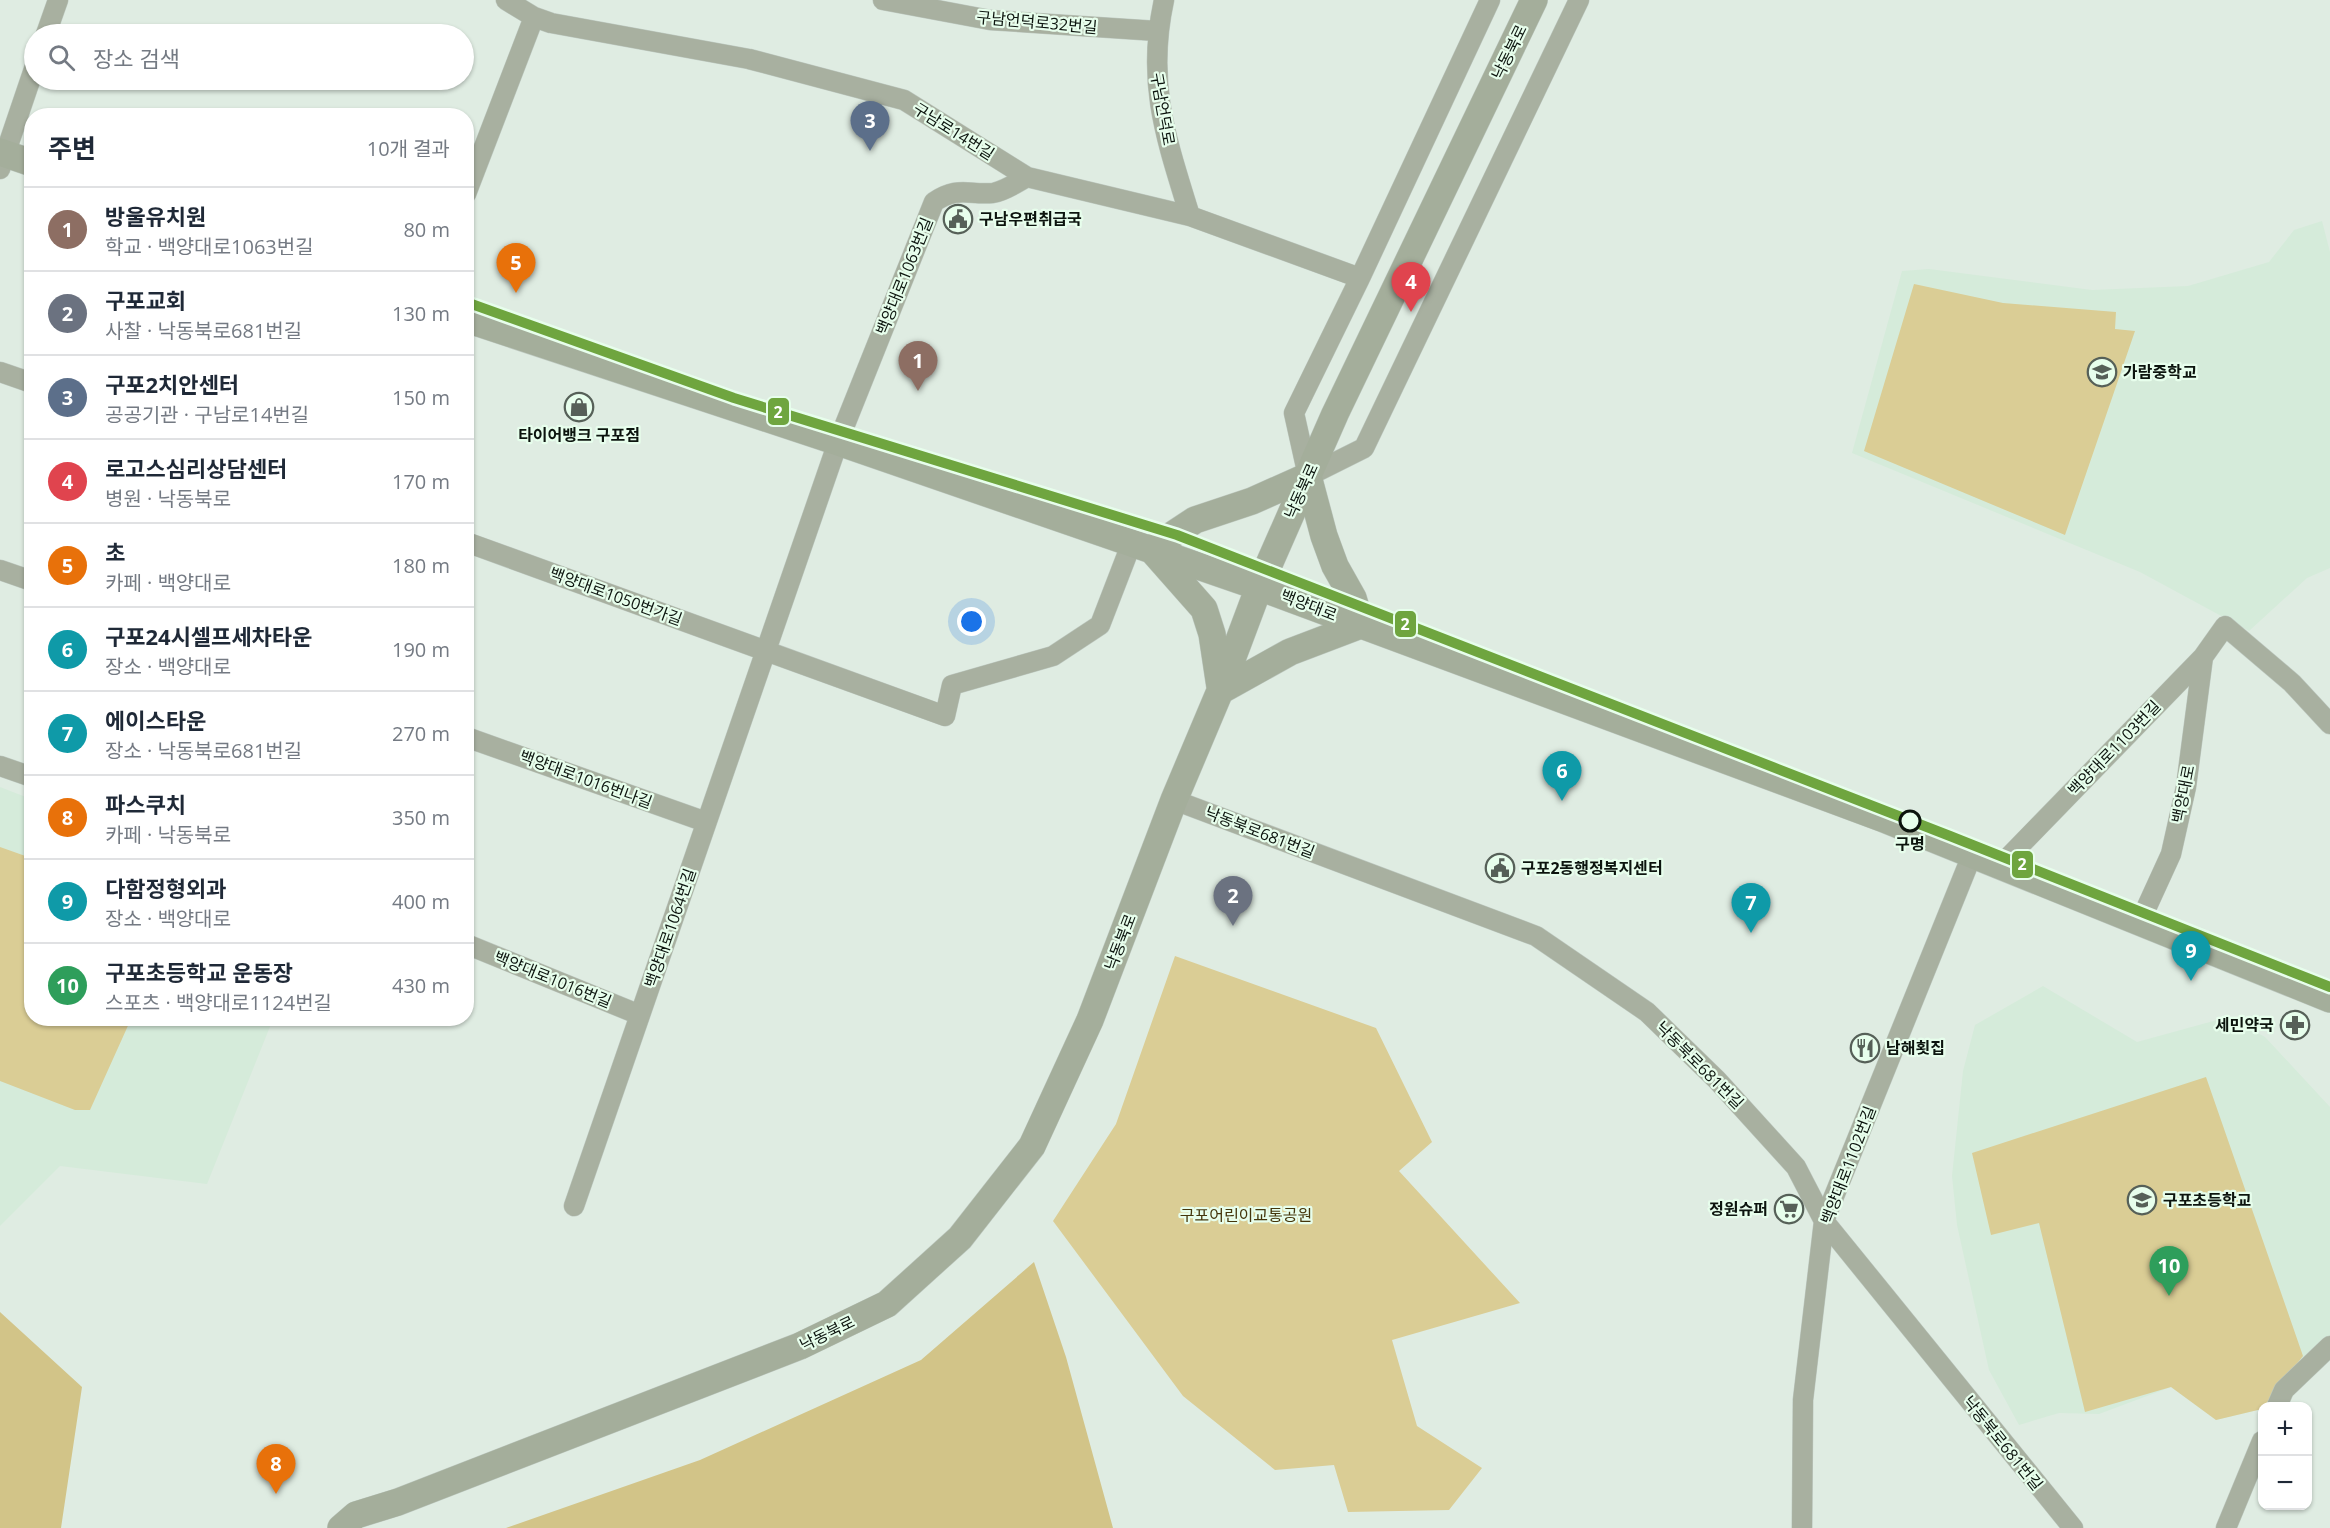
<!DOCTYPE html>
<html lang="ko">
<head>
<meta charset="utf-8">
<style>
	:root { --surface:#fff; --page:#f6f6f7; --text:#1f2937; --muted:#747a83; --line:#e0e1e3; --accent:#1a73e8 }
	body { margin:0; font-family:"Open Sans","Noto Sans KR",sans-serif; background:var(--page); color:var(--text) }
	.controls { position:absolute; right:18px; bottom:18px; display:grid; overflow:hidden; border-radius:12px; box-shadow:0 2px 4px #0004 }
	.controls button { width:54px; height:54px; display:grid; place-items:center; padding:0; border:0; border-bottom:2px solid var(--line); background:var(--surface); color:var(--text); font:30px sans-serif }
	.you { position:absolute; left:972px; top:622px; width:21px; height:21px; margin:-15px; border:4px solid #fff; border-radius:50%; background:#1a73e8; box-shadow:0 0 0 9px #1a73e833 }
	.badge { display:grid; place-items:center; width:39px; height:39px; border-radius:50%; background:var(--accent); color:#fff; font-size:20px; font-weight:700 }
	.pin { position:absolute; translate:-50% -50px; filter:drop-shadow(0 2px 3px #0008) }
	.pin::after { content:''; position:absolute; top:32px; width:21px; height:18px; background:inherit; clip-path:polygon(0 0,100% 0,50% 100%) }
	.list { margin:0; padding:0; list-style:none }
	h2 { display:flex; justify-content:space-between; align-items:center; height:78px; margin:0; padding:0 24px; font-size:26px }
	h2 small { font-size:20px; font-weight:400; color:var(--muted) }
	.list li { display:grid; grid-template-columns:39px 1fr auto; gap:18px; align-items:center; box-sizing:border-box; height:84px; padding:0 24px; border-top:2px solid var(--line) }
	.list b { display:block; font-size:22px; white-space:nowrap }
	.list p { margin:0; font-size:20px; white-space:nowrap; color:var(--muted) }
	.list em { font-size:20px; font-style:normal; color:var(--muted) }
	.icon { flex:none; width:33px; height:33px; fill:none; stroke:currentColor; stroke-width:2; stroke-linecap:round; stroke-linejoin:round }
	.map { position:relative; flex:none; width:2330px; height:1528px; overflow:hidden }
	.search { position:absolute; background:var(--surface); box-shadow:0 2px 4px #0004; left:24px; top:24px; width:450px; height:66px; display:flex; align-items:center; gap:15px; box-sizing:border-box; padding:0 21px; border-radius:33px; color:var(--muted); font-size:22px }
	.panel { position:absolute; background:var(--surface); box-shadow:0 2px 4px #0004; left:24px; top:108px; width:450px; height:918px; border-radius:24px }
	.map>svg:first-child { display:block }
	.built { fill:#d5ebda }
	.green { fill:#dacd95 }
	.forest { fill:#d2c488 }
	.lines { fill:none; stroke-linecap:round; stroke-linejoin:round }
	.minor-casing { stroke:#bec9c1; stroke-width:21 }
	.secondary-casing { stroke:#bec9c1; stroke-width:28 }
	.minor { stroke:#a8b0a0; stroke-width:20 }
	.secondary { stroke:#a4ae9b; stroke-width:27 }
	.metro-1-casing { stroke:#e7feec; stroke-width:15 }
	.metro-1 { stroke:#6fa53f; stroke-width:10 }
	.stop-dot { fill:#e7feec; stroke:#0c140e; stroke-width:3 }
	.labels { text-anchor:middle; stroke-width:4.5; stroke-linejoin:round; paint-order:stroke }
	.street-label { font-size:16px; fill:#0c140e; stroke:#e7feec }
	.poi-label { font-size:16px; font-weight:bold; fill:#0c140e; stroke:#e7feec; text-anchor:start }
	.stop-label { font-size:16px; font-weight:bold; fill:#0c140e; stroke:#e7feec }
	.park-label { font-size:16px; fill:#45360b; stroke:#e7feec }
	.line-badge { stroke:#e7feec; stroke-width:2 }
	.badge-label { font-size:16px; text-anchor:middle; font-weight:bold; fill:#fff }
</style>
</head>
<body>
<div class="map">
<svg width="2330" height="1528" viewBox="0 0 2330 1528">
	<rect width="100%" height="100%" fill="#dfece2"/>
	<path class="built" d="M2322,221L2330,252V568L2307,578L2249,631L2140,572L1852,453L1902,271L1929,269L2092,290L2188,286L2269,262L2294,230Z
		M0,787L31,799L32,1018L273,1019L207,1184L60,1166L0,1226Z
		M2043,986L2137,1042L2228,1017L2265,1037L2330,1107V1342L2262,1409L2216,1420L2171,1387L2099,1414L2059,1413L2019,1425L1989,1370L1957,1225L1952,1176L1963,1071L1975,1025Z"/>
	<path class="green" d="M1914,284L2003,303L2116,312L2115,329L2135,331L2065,535L1864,451Z
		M0,847L31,858L32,1018L131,1019L90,1110H75L0,1081Z
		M1175,956L1376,1028L1432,1142L1399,1171L1520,1303L1392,1340L1417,1426L1482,1468L1449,1510L1348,1512L1334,1465L1275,1470L1183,1396L1053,1221L1116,1124Z
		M2206,1077L2303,1356L2262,1409L2216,1420L2171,1387L2085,1412L2039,1223L1991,1235L1972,1153Z"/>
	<path class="forest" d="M1034,1262L1066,1357L1113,1528H506L700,1460L921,1360Z
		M0,1312L82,1387L61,1528H0Z"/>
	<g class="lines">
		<g class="minor-casing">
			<path id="minor" d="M506,0L534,17L551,23L749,59L904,100L1027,177L1190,216L1360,278
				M883,0L990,20L1157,31
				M1164,0C1146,83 1166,138 1190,216
				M1490,0L1360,278L1294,413L1308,476L1364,448L1579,0
				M46,34L58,0
				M0,169L34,69
				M466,194L534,17
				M0,372L32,383
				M466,542L945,716L952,685L1053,656L1100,625L1132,542
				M0,570L32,581
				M466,737L706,822
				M0,766L32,777
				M1174,800L1536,936L1647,1012L1717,1080L1796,1167L1824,1221L2073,1528
				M1999,867L2203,657L2225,626L2292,683L2330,724
				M2139,924L2171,854L2186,787L2203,657
				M466,944L640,1015
				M574,1206L838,442L934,202C958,186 967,195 993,193C1005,191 1016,183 1027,177
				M2277,1406L2284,1390L2330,1346
				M1802,1528L1803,1400L1824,1221L1972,855
				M2226,1528L2262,1441"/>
		</g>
		<g class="secondary-casing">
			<path id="secondary" d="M0,152L32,163
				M466,319L838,442L1259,587L1884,819L2330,999
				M1308,476L1324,536L1335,566L1353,598L1361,625
				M1151,549L1195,520L1252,501L1308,476
				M1151,549L1204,609L1212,634L1220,687
				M1220,691L1290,652L1361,625
				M341,1528L356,1515L398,1502L800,1346L887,1304L960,1238L1032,1146L1090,1020L1174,800L1220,691L1259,587L1335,414L1534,0"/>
		</g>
		<use href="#minor" class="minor"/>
		<use href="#secondary" class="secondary"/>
		<g class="metro-1-casing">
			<path id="metro-1" d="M466,302L734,398L1177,535L1950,836L2330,987"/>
		</g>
		<use href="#metro-1" class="metro-1"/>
	</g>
	<defs>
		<g id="civic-ring" transform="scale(1.5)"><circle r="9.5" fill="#e7feec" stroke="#566058" stroke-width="1.5"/><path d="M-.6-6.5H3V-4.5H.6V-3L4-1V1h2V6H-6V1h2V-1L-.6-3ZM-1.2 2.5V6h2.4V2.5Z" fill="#566058"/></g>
		<g id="school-ring" transform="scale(1.5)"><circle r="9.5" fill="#e7feec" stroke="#566058" stroke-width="1.5"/><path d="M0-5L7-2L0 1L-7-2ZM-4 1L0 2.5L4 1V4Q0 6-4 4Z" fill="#566058"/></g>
		<g id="shop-ring" transform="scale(1.5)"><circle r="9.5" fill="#e7feec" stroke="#566058" stroke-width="1.5"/><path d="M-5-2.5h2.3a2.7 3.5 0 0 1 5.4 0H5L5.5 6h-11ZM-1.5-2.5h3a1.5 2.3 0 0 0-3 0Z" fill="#566058"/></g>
		<g id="pharmacy-ring" transform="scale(1.5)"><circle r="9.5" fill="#e7feec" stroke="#566058" stroke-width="1.5"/><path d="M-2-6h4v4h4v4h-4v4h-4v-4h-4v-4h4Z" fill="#566058"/></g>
		<g id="restaurant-ring" transform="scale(1.5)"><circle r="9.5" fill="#e7feec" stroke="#566058" stroke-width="1.5"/><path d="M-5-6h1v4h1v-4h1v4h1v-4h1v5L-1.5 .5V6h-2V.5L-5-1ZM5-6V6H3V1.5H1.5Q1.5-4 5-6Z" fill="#566058"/></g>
		<g id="supermarket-ring" transform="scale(1.5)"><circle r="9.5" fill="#e7feec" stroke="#566058" stroke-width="1.5"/><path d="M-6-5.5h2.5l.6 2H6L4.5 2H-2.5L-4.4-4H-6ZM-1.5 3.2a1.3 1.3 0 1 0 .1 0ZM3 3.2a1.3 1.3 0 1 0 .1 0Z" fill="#566058"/></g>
	</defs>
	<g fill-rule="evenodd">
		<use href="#civic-ring" x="958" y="219"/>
		<use href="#school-ring" x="2102" y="372"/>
		<use href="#shop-ring" x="579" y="407"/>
		<use href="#civic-ring" x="1500" y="868"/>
		<use href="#pharmacy-ring" x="2295" y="1025"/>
		<use href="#restaurant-ring" x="1865" y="1048"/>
		<use href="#school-ring" x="2142" y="1200"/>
		<use href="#supermarket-ring" x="1789" y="1209"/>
	</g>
	<circle class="stop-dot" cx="1910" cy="821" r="10"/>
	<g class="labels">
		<g class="street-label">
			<text transform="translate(1037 22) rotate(5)" y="6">구남언덕로32번길</text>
			<text transform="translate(1509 52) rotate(-64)" y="6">낙동북로</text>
			<text transform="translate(1163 109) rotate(80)" y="6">구남언덕로</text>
			<text transform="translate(954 131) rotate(32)" y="6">구남로14번길</text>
			<text transform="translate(904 276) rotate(-68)" y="6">백양대로1063번길</text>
			<text transform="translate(1301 491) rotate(-66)" y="6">낙동북로</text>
			<text transform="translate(616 596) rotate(20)" y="6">백양대로1050번가길</text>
			<text transform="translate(1309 605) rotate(21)" y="6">백양대로</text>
			<text transform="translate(2114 748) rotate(-46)" y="6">백양대로1103번길</text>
			<text transform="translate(586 779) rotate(20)" y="6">백양대로1016번나길</text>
			<text transform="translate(2183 794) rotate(-79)" y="6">백양대로</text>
			<text transform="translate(1260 832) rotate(21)" y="6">낙동북로681번길</text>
			<text transform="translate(670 928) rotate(-71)" y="6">백양대로1064번길</text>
			<text transform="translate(1120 942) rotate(-69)" y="6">낙동북로</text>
			<text transform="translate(553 979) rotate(22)" y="6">백양대로1016번길</text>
			<text transform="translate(1700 1065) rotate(45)" y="6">낙동북로681번길</text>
			<text transform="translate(1848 1165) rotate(-69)" y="6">백양대로1102번길</text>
			<text transform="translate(827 1333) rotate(-26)" y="6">낙동북로</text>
			<text transform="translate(2003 1443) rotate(51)" y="6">낙동북로681번길</text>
		</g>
		<g class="poi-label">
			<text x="979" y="225">구남우편취급국</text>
			<text x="2123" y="378">가람중학교</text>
			<text x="579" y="441" text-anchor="middle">타이어뱅크 구포점</text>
			<text x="1521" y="874">구포2동행정복지센터</text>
			<text x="2274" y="1031" text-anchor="end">세민약국</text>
			<text x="1886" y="1054">남해횟집</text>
			<text x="2163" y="1206">구포초등학교</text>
			<text x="1768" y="1215" text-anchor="end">정원슈퍼</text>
		</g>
		<g class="stop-label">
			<text x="1910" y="850">구명</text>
		</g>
		<g class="park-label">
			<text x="1246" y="1221">구포어린이교통공원</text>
		</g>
	</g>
	<g class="line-badge">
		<rect x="767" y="397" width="23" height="29" rx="6" fill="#6fa53f"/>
		<rect x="1394" y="610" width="23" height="28" rx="6" fill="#6fa53f"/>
		<rect x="2011" y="850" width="23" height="29" rx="6" fill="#6fa53f"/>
	</g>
	<g class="badge-label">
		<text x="778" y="418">2</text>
		<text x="1405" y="630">2</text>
		<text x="2022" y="870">2</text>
	</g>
</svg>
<div class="controls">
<button>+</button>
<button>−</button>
</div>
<div class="you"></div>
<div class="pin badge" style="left:918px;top:391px;background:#8d6e63">1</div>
<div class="pin badge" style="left:1233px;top:926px;background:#6b7280">2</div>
<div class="pin badge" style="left:870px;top:151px;background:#5c6f8a">3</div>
<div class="pin badge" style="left:1411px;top:312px;background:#e0444e">4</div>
<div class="pin badge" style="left:516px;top:293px;background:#e8710a">5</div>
<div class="pin badge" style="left:1562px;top:801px;background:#0f9aa8">6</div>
<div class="pin badge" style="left:1751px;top:933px;background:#0f9aa8">7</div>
<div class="pin badge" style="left:276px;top:1494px;background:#e8710a">8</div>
<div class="pin badge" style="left:2191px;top:981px;background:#0f9aa8">9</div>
<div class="pin badge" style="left:2169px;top:1296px;background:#2e9e5b">10</div>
<div class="search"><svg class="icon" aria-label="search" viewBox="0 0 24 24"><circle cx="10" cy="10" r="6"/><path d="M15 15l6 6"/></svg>장소 검색</div>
<section class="panel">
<h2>주변<small>10개 결과</small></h2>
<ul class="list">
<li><span class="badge" style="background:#8d6e63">1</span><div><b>방울유치원</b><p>학교 · 백양대로1063번길</p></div><em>80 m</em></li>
<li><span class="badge" style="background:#6b7280">2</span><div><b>구포교회</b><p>사찰 · 낙동북로681번길</p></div><em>130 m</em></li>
<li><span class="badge" style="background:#5c6f8a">3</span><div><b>구포2치안센터</b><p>공공기관 · 구남로14번길</p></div><em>150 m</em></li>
<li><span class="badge" style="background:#e0444e">4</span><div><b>로고스심리상담센터</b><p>병원 · 낙동북로</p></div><em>170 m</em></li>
<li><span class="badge" style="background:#e8710a">5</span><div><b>초</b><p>카페 · 백양대로</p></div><em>180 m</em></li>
<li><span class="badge" style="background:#0f9aa8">6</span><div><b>구포24시셀프세차타운</b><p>장소 · 백양대로</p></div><em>190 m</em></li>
<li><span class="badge" style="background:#0f9aa8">7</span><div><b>에이스타운</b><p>장소 · 낙동북로681번길</p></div><em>270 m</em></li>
<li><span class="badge" style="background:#e8710a">8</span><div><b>파스쿠치</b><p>카페 · 낙동북로</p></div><em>350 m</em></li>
<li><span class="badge" style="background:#0f9aa8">9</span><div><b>다함정형외과</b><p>장소 · 백양대로</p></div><em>400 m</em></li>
<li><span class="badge" style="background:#2e9e5b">10</span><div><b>구포초등학교 운동장</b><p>스포츠 · 백양대로1124번길</p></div><em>430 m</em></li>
</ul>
</section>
</div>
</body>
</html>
